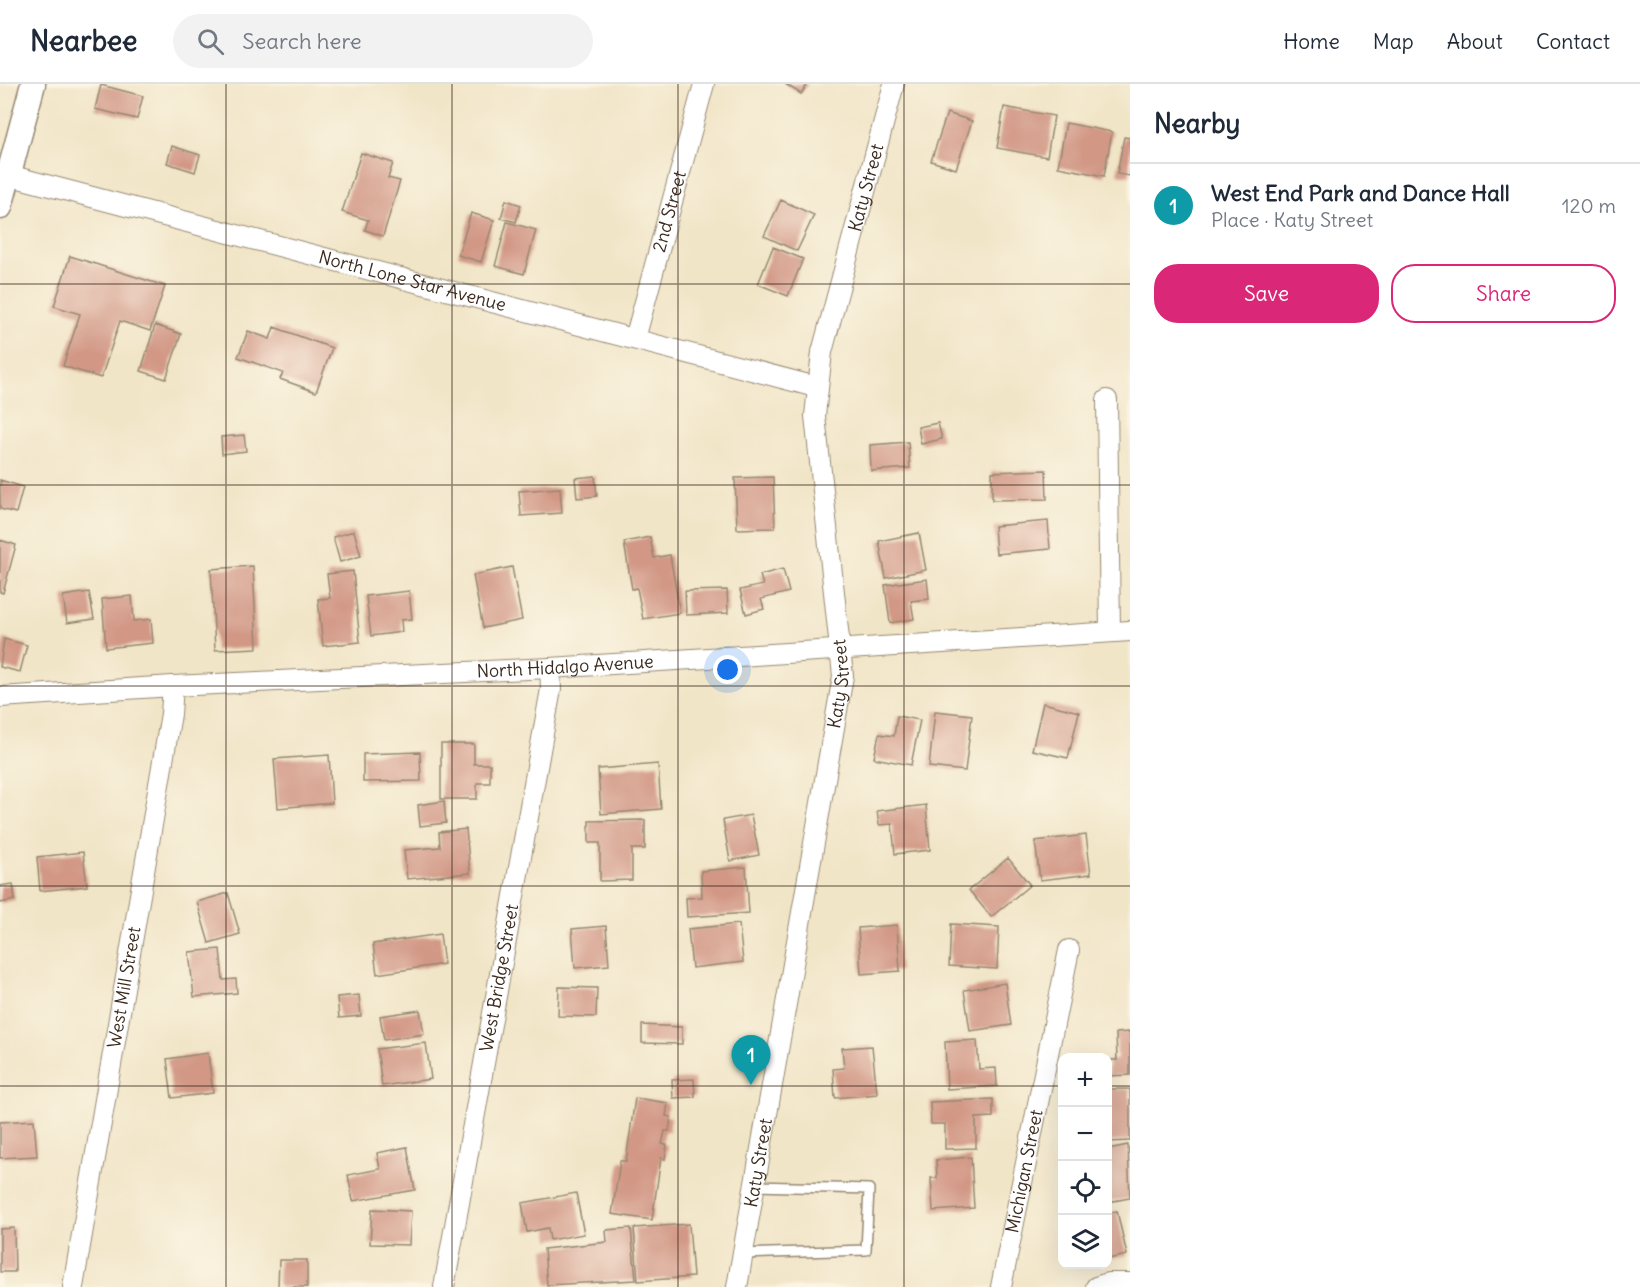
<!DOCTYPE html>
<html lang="en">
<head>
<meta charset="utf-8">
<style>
	:root { --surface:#fff; --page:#f2f2f3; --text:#1f2937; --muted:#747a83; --line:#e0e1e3; --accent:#db2777 }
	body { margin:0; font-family:Delius,sans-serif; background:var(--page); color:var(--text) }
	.controls { position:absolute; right:18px; bottom:18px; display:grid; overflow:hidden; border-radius:12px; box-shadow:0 6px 24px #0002 }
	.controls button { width:54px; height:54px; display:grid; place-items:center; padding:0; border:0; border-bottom:2px solid var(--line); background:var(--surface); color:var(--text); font:30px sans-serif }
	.you { position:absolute; left:728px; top:586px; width:21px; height:21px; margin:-15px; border:4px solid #fff; border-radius:50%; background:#1a73e8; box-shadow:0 0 0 9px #1a73e833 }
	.badge { display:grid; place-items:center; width:39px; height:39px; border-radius:50%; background:var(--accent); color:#fff; font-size:20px; font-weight:700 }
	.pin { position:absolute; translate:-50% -50px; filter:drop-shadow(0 2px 3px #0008) }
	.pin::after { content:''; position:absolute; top:32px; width:21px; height:18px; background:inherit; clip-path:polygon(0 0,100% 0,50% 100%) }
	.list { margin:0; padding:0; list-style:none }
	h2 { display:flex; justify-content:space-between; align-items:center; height:78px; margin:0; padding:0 24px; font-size:26px }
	h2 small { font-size:20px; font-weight:400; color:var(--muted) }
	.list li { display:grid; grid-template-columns:39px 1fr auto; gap:18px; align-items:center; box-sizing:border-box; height:84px; padding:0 24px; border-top:2px solid var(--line) }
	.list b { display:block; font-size:22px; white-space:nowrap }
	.list p { margin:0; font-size:20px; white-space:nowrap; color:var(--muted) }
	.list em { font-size:20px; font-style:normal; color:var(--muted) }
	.actions { display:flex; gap:12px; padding:18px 24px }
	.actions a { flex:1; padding:14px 0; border:2px solid var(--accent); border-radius:24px; text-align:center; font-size:21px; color:var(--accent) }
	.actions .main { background:var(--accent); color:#fff }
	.icon { flex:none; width:33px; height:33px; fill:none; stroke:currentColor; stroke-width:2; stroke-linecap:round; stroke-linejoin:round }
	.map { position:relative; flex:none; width:1130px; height:1203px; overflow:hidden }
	header { display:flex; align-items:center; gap:36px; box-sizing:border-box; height:84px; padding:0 30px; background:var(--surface); border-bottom:2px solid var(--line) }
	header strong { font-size:28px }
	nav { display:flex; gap:33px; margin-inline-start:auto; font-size:21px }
	.search { width:420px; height:54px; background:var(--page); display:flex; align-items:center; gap:15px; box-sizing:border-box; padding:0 21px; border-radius:33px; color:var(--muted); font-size:22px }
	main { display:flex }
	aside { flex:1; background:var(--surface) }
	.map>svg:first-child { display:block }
	.building { fill:#d29785 }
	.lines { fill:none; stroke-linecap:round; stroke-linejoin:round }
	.service-casing { stroke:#968872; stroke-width:12 }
	.minor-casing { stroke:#968872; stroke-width:22 }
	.tertiary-casing { stroke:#968872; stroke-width:27 }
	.service { stroke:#fff; stroke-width:9 }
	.minor { stroke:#fff; stroke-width:20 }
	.tertiary { stroke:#fff; stroke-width:24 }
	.grid { fill:none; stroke:#3b2a1e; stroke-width:1.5; stroke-opacity:0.55 }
	.labels { text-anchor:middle; stroke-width:6; stroke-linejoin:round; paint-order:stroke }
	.street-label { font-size:18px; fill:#3b2a1e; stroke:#fcf5e5 }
</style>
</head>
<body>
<header>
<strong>Nearbee</strong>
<div class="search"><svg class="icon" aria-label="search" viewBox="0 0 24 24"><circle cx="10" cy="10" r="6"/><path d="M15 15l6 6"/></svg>Search here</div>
<nav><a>Home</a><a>Map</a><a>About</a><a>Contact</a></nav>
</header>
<main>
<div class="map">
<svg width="1130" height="1203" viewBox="0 0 1130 1203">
	<rect width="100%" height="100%" fill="#fcf5e5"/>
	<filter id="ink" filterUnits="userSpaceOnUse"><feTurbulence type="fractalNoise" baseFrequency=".0167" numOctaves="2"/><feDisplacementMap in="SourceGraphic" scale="12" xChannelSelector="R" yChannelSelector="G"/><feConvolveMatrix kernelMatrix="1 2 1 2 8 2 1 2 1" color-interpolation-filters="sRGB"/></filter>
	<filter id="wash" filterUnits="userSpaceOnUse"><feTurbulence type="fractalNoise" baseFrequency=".008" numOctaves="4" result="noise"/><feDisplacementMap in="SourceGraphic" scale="24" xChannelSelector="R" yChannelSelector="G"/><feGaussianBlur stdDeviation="1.35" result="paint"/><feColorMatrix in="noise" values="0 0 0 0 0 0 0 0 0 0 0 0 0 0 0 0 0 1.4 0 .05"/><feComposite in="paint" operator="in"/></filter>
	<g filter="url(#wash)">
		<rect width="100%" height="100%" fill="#f1e5c7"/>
		<g id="blocks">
			<path class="building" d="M785,0H808L801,10Z
				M101,1L143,12L137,35L95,25Z
				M1004,23L1054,32L1047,73L997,64Z
				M947,29L972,37L956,85L931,77Z
				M1066,39L1112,48L1104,92L1058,83Z
				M1124,53L1130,54V92L1117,90Z
				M172,62L200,71L195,88L167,79Z
				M361,69L393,79L388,94L400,97L383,152L365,146L368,136L342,128Z
				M506,116L521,121L516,138L501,134Z
				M781,116L814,131L797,167L764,152Z
				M471,129L494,136L481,178L458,171Z
				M507,138L536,146L524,190L495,182Z
				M773,163L803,175L788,212L758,200Z
				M70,172L165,202L150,247L120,237L101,294L63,282L80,230L54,222Z
				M155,241L181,250L166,295L141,287Z
				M274,243L332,264L316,308L280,295L283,289L238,273L248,247L270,255Z
				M938,339L942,355L921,360L918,343Z
				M244,351L246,367L222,370L221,353Z
				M908,358L910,384L871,387L870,361Z
				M1046,386L1047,415L992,416V388Z
				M595,392L597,412L577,414L575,394Z
				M773,393L775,444L737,445L735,394Z
				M0,396L23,403L16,429L0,425Z
				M560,404L562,429L521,432L519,407Z
				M1048,437L1050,465L996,470L994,442Z
				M354,447L361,472L340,478L333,453Z
				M919,449L926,486L886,494L879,457Z
				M650,453L654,474L670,471L680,529L643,535L637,504L632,505L624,458Z
				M0,456L16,461L3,509L0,508Z
				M253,482L257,564L215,566L211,485Z
				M512,483L522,536L483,544L473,491Z
				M783,485L789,508L761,515L764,525L746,530L740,506L763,501L760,491Z
				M353,487L360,558L323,562L318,515L330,514L327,490Z
				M927,495L929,515L911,517L914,535L890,539L885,501Z
				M727,506L728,529L686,531L685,507Z
				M409,507L412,535L401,536L402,548L371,552L366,512Z
				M89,508L94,535L67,539L63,512Z
				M132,512L134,537L151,535L153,559L106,564L102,515Z
				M4,555L27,561L20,588L0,583Z
				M1043,619L1079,628L1068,674L1032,666Z
				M935,627L972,631L965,687L929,683Z
				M897,632L920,636L911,681L874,674L879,650L894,652Z
				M441,660H474V680H490V699H477V715H441Z
				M420,668L421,697L363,698V670Z
				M329,671L332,719L278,724L274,675Z
				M658,680L661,725L601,730L598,685Z
				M444,717L446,739L420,742L418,721Z
				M926,721L930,766L895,770L892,740L879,741L877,727Z
				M751,731L759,771L730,777L723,736Z
				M645,736V765H632V796L600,797V759H589V737Z
				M466,745L470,789L407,795L404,766L440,763L439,748Z
				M1086,751L1091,790L1040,796L1035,757Z
				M83,768L87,802L40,807L37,773Z
				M1008,774L1030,801L991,833L969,806Z
				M746,783L749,829L687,833L686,814L702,813L701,787Z
				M13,800L15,816L0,819V802Z
				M228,809L240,850L209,859L197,818Z
				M739,840L743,878L692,884L688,845Z
				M951,840L999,843L997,885L949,882Z
				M897,841L900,887L861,890L858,844Z
				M606,842L609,881L575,884L572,845Z
				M440,850L444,880L377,890L373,860Z
				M220,865L223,896L236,895L237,909L194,913L189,868Z
				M1005,899L1011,941L970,947L964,906Z
				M559,903L597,904L596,933L558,932Z
				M359,911L361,932L339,934L337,913Z
				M420,926L424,950L384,956L380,932Z
				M642,941L682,943V960L642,959Z
				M1130,948V991L1108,992V976H1117L1116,949Z
				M977,956L979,985L996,984L997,1002L947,1005L945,958Z
				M426,959L431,995L382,1002L377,965Z
				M872,962L877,1010L835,1014L833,985L844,984L842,964Z
				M208,969L213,1009L172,1014L167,975Z
				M694,995L695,1013L673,1014L672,996Z
				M1108,1005H1130V1057L1109,1058Z
				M635,1014L668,1019L666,1032L671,1033L669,1047H665L662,1060L667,1061L665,1075L661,1074L652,1136L612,1130L620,1077H626Z
				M993,1015V1033L976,1034V1064L945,1065V1040H931L930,1018Z
				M34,1036L37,1072L0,1074V1038Z
				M1128,1061L1130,1114L1108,1118V1065Z
				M407,1063L415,1106L353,1117L348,1091L380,1085L377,1069Z
				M971,1073L974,1124L933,1127L931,1094H937L936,1076Z
				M576,1109L584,1150L550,1156L548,1144L527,1148L522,1119Z
				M372,1125L411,1127L409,1161L370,1160Z
				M1117,1127L1127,1171L1108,1175V1129Z
				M689,1140L693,1193L638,1197L634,1144Z
				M14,1144L15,1188H0V1145Z
				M631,1144L636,1196L547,1201L544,1165L607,1158L606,1146Z
				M279,1176H307V1203H278Z"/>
		</g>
	</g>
	<g filter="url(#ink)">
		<use href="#blocks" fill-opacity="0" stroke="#968872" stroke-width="1.5"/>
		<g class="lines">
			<g class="service-casing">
				<path id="service" d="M743,1170L866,1166L869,1105L754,1102"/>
			</g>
			<g class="minor-casing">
				<g id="minor">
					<path id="s1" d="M8,91L816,303"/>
					<path id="s2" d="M635,255L704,0"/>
					<path d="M1107,316L1110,547"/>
					<path id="s3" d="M0,613L173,602L550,584L1130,547"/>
					<path id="s4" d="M73,1203L171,630L173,602"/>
					<path id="s5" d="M444,1203L551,605L550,584"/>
					<path id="s6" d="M737,1203L843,592L815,332L822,268L894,0"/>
					<path id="s7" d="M1001,1203L1069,866"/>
					<path d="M1096,1203L1108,1199H1130"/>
				</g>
			</g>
			<g class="tertiary-casing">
				<path id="tertiary" d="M0,123L33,0"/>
			</g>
			<use href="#service" class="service"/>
			<use href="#minor" class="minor"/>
			<use href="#tertiary" class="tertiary"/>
		</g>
	</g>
	<path class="grid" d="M226,0V1203M452,0V1203M678,0V1203M904,0V1203M0,200H1130M0,401H1130M0,602H1130M0,802H1130M0,1002H1062M1108,1002H1130"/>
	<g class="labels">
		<g class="street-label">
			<text dy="6" stroke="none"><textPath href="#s6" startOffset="1116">Katy Street</textPath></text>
			<text dy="6" stroke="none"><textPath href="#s2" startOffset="132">2nd Street</textPath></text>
			<text dy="6" stroke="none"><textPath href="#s1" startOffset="418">North Lone Star Avenue</textPath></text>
			<text dy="6" stroke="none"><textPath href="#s3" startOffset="566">North Hidalgo Avenue</textPath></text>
			<text dy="6" stroke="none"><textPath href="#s6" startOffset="612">Katy Street</textPath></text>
			<text dy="6" stroke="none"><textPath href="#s5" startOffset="314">West Bridge Street</textPath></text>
			<text dy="6" stroke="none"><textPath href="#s4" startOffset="304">West Mill Street</textPath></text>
			<text dy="6" stroke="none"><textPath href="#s6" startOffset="126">Katy Street</textPath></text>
			<text dy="6" stroke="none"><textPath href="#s7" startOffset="118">Michigan Street</textPath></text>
		</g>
	</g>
</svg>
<div class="controls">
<button>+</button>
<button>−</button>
<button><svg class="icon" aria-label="locate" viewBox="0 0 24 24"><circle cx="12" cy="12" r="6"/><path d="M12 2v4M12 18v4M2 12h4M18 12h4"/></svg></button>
<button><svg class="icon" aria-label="layers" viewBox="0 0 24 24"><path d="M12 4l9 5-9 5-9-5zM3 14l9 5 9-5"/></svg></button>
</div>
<div class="you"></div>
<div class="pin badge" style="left:751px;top:1001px;background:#0f9aa8">1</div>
</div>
<aside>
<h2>Nearby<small></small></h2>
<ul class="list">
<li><span class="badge" style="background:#0f9aa8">1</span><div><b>West End Park and Dance Hall</b><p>Place · Katy Street</p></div><em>120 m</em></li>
</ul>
<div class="actions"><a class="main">Save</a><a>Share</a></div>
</aside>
</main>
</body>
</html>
